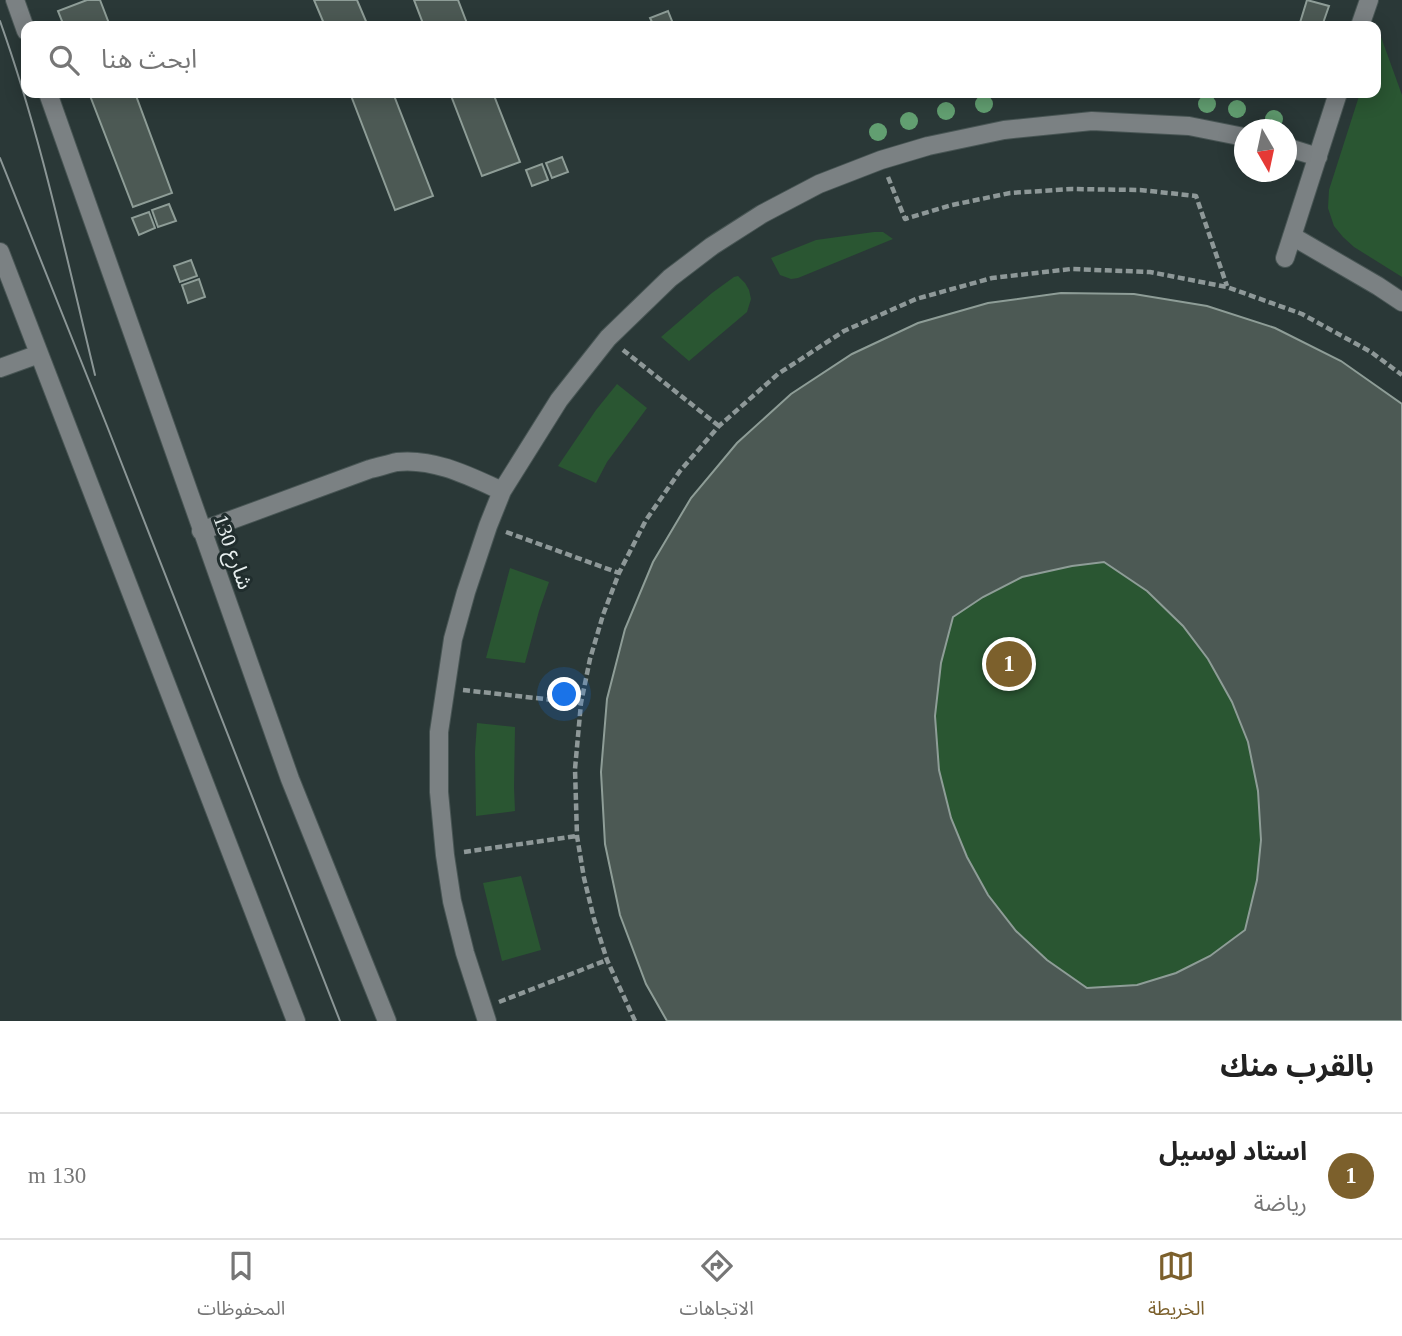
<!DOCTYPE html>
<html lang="ar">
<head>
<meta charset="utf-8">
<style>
	:root { --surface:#fff; --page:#f2f2f2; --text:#222; --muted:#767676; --line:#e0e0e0; --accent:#7c602c }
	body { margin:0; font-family:"Times New Roman","Noto Sans Arabic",serif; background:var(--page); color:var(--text); direction:rtl }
	.compass { position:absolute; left:1234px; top:119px; width:63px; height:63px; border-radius:50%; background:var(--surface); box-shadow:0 4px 18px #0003; rotate:171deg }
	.you { position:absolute; left:565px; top:695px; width:24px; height:24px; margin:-18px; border:5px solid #fff; border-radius:50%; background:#1a73e8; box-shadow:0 0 0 10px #1a73e833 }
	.badge { display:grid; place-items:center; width:46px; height:46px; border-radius:50%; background:var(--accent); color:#fff; font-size:23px; font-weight:700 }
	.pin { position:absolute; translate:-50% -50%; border:4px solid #fff; box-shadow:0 2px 7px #0006 }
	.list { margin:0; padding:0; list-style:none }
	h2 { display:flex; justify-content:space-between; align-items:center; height:91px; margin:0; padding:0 28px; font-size:30px }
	h2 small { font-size:23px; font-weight:400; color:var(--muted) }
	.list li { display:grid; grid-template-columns:46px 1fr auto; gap:21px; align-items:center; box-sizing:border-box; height:126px; padding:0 28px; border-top:2px solid var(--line) }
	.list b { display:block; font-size:26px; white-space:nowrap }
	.list p { margin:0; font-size:23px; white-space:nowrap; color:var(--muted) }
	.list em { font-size:23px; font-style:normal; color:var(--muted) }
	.icon { flex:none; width:38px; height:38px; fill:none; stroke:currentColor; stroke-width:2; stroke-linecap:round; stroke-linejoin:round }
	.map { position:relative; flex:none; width:1402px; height:1021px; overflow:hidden; direction:ltr }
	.search { position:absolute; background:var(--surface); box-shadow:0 4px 18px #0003; left:21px; right:21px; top:21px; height:77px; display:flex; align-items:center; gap:18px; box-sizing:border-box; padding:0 24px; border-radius:14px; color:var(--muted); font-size:26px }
	.sheet { height:217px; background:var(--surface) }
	nav { display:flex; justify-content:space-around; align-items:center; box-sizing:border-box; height:98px; border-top:2px solid var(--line); background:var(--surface); font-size:19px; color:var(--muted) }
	nav a { display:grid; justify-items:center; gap:4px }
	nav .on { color:var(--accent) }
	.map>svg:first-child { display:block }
	.green { fill:#2a5632 }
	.building { fill:#4c5954; stroke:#8e9d97; stroke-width:2; fill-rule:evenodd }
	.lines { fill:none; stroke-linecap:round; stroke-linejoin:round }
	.minor-casing { stroke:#485554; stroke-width:20 }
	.path { stroke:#8e9898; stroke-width:4.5; stroke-dasharray:7 3.5; stroke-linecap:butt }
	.minor { stroke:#7b8183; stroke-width:18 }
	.tram { stroke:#8b9696; stroke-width:2 }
	.tree { fill:#629f71 }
	.labels { text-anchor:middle; stroke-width:6; stroke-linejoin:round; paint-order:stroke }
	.street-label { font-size:21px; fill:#e7efef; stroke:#202d2d }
</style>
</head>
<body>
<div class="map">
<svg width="1402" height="1021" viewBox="0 0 1402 1021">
	<rect width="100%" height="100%" fill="#2a3837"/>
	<path class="green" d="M1379,36L1381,37L1402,95V277L1354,247L1343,237L1334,226L1328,208L1329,190L1360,93H1376V44Z
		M874,232H883L893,239L798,278L791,279L780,275L771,258L816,240Z
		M738,276L745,283L749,290L751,299L747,312L689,361L661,337L712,293L734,277Z
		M1061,293L1402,1021H667L646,984L605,844L601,772L607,699L625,629L653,562L691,498L737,443L791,394L852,354Z
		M617,384L647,408L607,462L596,483L558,466L596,410Z
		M510,568L549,582L539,611L525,663L486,658Z
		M477,723L515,727L514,787L515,811L476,816L475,752Z
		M521,876L541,950L502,961L483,883Z"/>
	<path class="building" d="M87,0H100L110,26H64L58,11Z
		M314,0H357L368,26H325Z
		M414,0H458L468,26H424Z
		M1307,0L1329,6L1322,26H1299Z
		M668,11L674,26H654L650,18Z
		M89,93H135L172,193L133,207Z
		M350,93H393L433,196L395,210Z
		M450,93H493L520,162L482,176Z
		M562,157L568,172L552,178L546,163Z
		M542,164L548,180L532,186L526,170Z
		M169,204L176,221L158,227L152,210Z
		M149,212L155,228L139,235L132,218Z
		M191,260L197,276L180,282L174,266Z
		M199,279L205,297L188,303L182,285Z
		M1061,293L1134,294L1207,306L1275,328L1341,361L1402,404V1021H667L646,984L620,915L605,844L601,772L607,699L625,629L653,562L691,498L737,443L791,394L852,354L918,323L988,303ZM1104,562L1147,591L1183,626L1208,659L1232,702L1248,742L1258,791L1261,840L1257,880L1245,930L1210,956L1176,973L1137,985L1087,988L1047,960L1016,931L988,895L967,857L951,818L939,770L935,716L941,663L953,617L983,597L1022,577L1072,566Z"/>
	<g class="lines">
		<g class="minor-casing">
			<path id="minor" d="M15,0L26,31
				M1360,26L1369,0
				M48,93L290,779L387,1021
				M1286,147L1318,157
				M1292,236L1378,286L1402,302
				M0,252L296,1021
				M1285,258L1338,93
				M0,368L39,354
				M201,531L370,469C379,467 388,464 397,462C434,458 469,476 502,491
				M487,1021L465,953L452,901L445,855L439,792V732L453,639L466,592L488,526L502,491L559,400L608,338L670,278L712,246L762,214L819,184L881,160L928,146L1004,130L1092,121L1189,126L1244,137"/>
		</g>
		<path class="path" d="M888,177L905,219L952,205L1010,193L1072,189L1140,190L1196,196L1227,286
			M623,350L719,426
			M506,532L619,573
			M463,690L581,703
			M464,852L577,836
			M499,1002L607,960
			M635,1021L607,960L594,919L584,878L577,836L575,769L581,703L590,659L603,615L619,573L646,520L680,471L719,426L778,374L844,331L916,299L992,278L1071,269L1150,272L1227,287L1302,314L1371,352L1402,375"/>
		<use href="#minor" class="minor"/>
		<path class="tram" d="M0,21C41,136 66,256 95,375
			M0,158L107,426L340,1021"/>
	</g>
	<g class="tree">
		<circle cx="984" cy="104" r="9"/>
		<circle cx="1207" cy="104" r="9"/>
		<circle cx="1237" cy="109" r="9"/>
		<circle cx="946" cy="111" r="9"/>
		<circle cx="1274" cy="119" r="9"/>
		<circle cx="909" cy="121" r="9"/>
		<circle cx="878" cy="132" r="9"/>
	</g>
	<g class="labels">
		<g class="street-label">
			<text transform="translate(233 552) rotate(70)" y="7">شارع 130</text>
		</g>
	</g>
</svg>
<svg class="compass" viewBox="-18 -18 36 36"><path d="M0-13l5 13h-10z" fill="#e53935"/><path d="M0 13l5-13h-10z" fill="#767676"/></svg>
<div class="you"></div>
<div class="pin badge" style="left:1009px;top:664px">1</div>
<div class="search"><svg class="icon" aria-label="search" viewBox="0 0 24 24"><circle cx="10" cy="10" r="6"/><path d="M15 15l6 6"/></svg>ابحث هنا</div>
</div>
<section class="sheet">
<h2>بالقرب منك<small></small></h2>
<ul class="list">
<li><span class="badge">1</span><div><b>استاد لوسيل</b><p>رياضة</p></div><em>130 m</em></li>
</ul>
</section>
<nav>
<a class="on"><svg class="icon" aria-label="map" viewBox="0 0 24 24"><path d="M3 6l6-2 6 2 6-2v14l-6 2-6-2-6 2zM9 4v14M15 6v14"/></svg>الخريطة</a>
<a><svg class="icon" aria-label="directions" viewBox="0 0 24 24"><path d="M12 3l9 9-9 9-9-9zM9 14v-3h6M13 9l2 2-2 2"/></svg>الاتجاهات</a>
<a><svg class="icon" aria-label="saved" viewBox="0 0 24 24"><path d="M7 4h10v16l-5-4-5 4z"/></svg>المحفوظات</a>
</nav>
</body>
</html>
